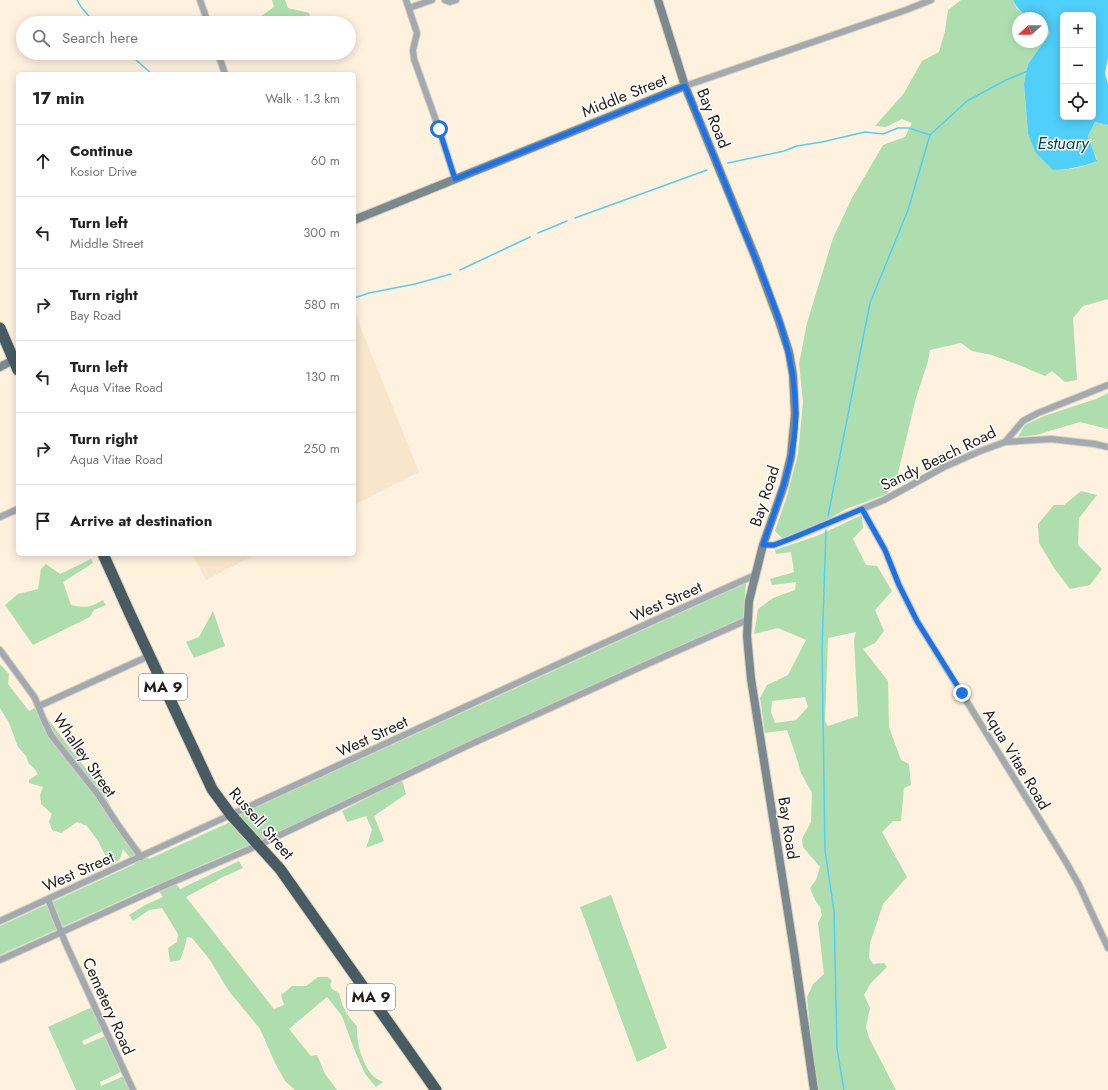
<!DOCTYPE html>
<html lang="en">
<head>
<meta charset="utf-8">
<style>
	:root { --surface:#fff; --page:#f2f2f2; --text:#222; --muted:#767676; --line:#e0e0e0 }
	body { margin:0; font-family:Jost,sans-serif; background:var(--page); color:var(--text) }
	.controls { position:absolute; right:12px; top:12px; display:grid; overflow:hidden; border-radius:6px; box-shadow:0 2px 10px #0003 }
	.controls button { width:36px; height:36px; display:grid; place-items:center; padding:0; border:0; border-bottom:1px solid var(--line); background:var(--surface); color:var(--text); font:20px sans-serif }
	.compass { position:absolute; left:1012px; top:12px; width:36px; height:36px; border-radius:50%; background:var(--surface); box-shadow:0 2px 10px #0003; rotate:249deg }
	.stop { position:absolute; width:12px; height:12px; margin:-9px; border:3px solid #1a73e8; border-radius:50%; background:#fff }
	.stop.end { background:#1a73e8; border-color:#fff; box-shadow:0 1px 4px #0008 }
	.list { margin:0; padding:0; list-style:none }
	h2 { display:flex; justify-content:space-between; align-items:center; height:52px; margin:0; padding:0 16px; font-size:17px }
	h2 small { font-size:13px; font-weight:400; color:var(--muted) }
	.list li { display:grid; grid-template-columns:26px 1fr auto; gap:12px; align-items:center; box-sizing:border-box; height:72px; padding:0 16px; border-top:1px solid var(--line) }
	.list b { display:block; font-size:15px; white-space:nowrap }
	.list p { margin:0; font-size:13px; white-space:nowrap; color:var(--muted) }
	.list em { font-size:13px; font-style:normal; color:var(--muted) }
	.icon { flex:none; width:22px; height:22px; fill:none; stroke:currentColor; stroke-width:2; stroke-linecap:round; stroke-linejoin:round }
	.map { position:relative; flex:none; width:1108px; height:1090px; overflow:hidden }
	.search { position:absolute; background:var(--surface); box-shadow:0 2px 10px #0003; left:16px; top:16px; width:340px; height:44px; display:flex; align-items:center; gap:10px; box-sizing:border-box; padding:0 14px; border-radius:22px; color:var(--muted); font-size:15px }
	.panel { position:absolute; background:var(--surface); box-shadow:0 2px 10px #0003; left:16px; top:72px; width:340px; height:484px; border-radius:6px }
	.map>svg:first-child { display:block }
	.built { fill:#f7e6cd }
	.green { fill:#aedeb0; fill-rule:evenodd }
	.water { fill:#50cffb; fill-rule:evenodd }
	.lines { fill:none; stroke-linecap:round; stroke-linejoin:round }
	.stream { stroke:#50cffb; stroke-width:1.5 }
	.street-casing { stroke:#dbcfbe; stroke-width:8 }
	.secondary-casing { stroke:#dbcfbe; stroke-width:10 }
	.highway-casing { stroke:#dbcfbe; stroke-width:13 }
	.street { stroke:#a1abaf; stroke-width:6 }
	.secondary { stroke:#7a898d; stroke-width:8 }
	.highway { stroke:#465b62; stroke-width:11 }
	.route { stroke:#1a73e8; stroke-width:5 }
	.labels { text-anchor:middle; stroke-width:3; stroke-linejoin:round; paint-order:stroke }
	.shield { fill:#fff; stroke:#65625d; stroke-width:1 }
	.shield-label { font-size:15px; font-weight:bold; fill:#231f18 }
	.street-label { font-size:16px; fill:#231f18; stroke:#fff }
	.water-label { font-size:17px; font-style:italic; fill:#003b4d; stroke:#fff }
</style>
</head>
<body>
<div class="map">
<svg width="1108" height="1090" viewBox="0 0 1108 1090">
	<rect width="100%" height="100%" fill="#fef1de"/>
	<path class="built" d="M354,311L419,472L354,505Z
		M192,554H257L206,580Z"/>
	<path class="green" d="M272,0H285L288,8L309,13L312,23H275L260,17L274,7Z
		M961,0H1013L1017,9L1030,18H1018V42H1042V21H1045L1050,33L1028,64L1024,86L1028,134L1070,169L1085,166L1097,160L1088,136L1095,122L1108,125V299L1083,306L1073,318L1077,380L1065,382L1052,371L1045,376L1019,365L992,355L972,351L961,343L930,350L928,361L916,398L897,477L887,494L846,509L821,523L783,539L775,531L787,496L798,454L803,402L799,364L807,323L833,238L852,198L883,145L905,137L912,123L902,119L886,127L875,126L904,93L922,61L939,52L945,31L948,10Z
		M1108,393V429L1080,422L1036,435L1018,437L1025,425L1044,416L1096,399Z
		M1081,491L1097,495L1079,518L1078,545L1102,569L1090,585L1070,589L1054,568L1039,543L1038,524L1054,505H1064Z
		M862,515L863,528L853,539L866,565L877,566L892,591L875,610L884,631L875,643L863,649L888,681L889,727L901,760L909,764L911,785L904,788L901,821H893L882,832L907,877L883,904L870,943L869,958L873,964L884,963L887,967L870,984L864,995L870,1008L866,1027L869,1038L896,1090H817L813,1060L807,997L813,984L824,974L818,923L822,915L820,907L815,900L810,888L816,880L820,867L803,847L802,839L811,822L812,793L801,773L796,756L787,730L765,733L760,698L767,685L788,675L806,640L778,628L754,634L758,609L773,598L795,590L796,582L772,585L770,579L794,572L791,552L776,554L775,550L817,536ZM856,632L854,640L858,716L828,726L825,721L828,638ZM805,697L808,707L796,720L775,723L771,712L772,701Z
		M91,559L93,563L63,582L71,605C86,608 89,608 103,600L106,605L94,610L90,617L33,645L5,605L18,594L38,589L41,569L46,564L60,574Z
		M746,583L743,618L265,838L172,878L180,889L239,861L243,868L221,878L186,897L274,1009L284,1005L281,995L292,986H306L318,977H328L332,981L330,985L332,989L339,993C343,1008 346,1015 357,1026C356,1042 362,1063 372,1075C375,1078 379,1080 383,1082L376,1087L365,1074L354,1049L342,1016L327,997L289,1029L311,1056L317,1055L325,1074L337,1090H295L285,1081L275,1063L260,1029L228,990L210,960L192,938L187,937L184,950L180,960L170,962L168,948L177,942L178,934L162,908L149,910L133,921L129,915L145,905L163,897L155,885L0,955V926L135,864L123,849L120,859L111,866L98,841L87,826L77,822L61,833L52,830L49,822L52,814L41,804L40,795L43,787L29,783V780L38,774L33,767L29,764L26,756L18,747L9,723L0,708V664L9,674L8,684L29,711L38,706L103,791L119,823L149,859L228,823L243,813Z
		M213,611L225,646L194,658L186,642L199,637Z
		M402,780L406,794L374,816L384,841L366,848L372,830L366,816L347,822L342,811Z
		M611,895L667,1048L637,1062L580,907Z
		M92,1007L103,1031L82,1041L84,1045L105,1036L121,1072L100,1082L101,1086L124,1076L130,1090H76L48,1027Z"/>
	<path class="water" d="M1013,0H1108V58L1105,73L1108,84V125L1095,122L1088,136L1097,161C1082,167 1069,169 1053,170L1036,153L1028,134L1024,84L1028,64L1050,33L1045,21H1042V18C1027,18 1020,14 1013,0ZM1063,15H1093V117H1063Z"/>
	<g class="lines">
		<path class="stream" d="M77,0L81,7L95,23
			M128,53L152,74
			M728,163L784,151L797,146L822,142L865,132L883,134L898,128H909L930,135
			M575,218L707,170
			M538,233L567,221
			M460,270L530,237
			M354,298L369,293L415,284L451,274
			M828,516L870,303L908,210L930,135L967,101L1006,80L1028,71
			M826,530L822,650L825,850L834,911L837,1048L844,1090"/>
		<g class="street-casing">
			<path id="street" d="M200,0L208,23
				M406,0L417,33L413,50L414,59L439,129L455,179
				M445,0L450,2L456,0
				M409,8L432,0
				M218,53L225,74
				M685,86L906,10L931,0
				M1005,442L1051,439L1095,444L1108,447
				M862,509L884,500L944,467L978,452L1005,442L1023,421L1038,413L1108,385
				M0,517L18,509
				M763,545H774L790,539L862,509L885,550L899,585L917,621L1066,862L1079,885L1108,948
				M0,650L35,698L43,718L51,735L99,796L118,825L141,857
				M39,706L149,656
				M48,899L65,942L133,1090
				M0,921L578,655L755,575
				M0,960L161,887L259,845L469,745L645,665L747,620"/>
		</g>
		<g class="secondary-casing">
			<path id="secondary" d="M658,0L685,86L756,259L779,321L789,352L793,375L795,414L791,456L784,485L763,545L749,601L747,636L751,679L794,951L814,1090
				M354,220L685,86
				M0,367L17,358"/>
		</g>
		<g class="highway-casing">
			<path id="highway" d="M0,328L18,370
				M103,554L130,614L212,789L231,815L280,869L436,1090"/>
		</g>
		<use href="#street" class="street"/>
		<use href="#secondary" class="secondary"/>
		<use href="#highway" class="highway"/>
	</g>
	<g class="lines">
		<path class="route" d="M439,129L455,179L685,86C705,134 725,183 744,231C771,296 800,357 795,429C792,470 776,506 763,545H774L790,539L862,509L885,550L899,585L917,621L962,693"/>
	</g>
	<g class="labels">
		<g class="shield">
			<rect x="139" y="674" width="48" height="26" rx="3"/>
			<rect x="347" y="984" width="48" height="26" rx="3"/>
		</g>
		<g class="shield-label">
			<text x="163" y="692">MA 9</text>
			<text x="371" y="1002">MA 9</text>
		</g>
		<g class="street-label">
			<text transform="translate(624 95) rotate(-22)" y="6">Middle Street</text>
			<text transform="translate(714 118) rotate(68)" y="6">Bay Road</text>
			<text transform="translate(938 458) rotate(-26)" y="6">Sandy Beach Road</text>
			<text transform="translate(764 496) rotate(-72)" y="6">Bay Road</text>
			<text transform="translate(666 601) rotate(-24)" y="6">West Street</text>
			<text transform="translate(372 736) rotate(-25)" y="6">West Street</text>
			<text transform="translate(85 755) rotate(55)" y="6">Whalley Street</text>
			<text transform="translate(1017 759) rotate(59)" y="6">Aqua Vitae Road</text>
			<text transform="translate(262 823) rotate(49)" y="6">Russell Street</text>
			<text transform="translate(789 828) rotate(81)" y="6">Bay Road</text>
			<text transform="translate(78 871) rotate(-24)" y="6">West Street</text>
			<text transform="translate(109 1006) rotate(66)" y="6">Cemetery Road</text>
		</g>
		<g class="water-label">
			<text x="1063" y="149">Estuary</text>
		</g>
	</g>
</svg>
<div class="controls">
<button>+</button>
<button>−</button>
<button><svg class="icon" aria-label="locate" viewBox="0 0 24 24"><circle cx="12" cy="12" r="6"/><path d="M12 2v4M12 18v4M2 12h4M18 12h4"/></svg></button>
</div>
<svg class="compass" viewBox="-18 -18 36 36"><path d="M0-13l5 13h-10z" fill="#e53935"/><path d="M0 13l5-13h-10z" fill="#767676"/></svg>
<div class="stop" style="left:439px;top:129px"></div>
<div class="stop end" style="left:962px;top:693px"></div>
<div class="search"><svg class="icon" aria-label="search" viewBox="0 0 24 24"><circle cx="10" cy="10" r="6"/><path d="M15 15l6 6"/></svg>Search here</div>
<section class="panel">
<h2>17 min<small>Walk · 1.3 km</small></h2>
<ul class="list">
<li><svg class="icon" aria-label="ahead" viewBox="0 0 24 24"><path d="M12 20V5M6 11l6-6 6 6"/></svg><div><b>Continue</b><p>Kosior Drive</p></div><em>60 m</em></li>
<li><svg class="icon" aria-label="left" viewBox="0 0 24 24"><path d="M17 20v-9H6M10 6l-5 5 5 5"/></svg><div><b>Turn left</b><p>Middle Street</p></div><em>300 m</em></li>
<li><svg class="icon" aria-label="right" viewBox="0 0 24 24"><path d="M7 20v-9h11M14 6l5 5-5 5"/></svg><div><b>Turn right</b><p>Bay Road</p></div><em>580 m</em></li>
<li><svg class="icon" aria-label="left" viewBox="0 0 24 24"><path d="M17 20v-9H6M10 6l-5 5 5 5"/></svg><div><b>Turn left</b><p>Aqua Vitae Road</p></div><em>130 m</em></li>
<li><svg class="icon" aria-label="right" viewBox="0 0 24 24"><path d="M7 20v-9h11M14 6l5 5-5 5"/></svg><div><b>Turn right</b><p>Aqua Vitae Road</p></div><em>250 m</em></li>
<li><svg class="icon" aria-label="arrive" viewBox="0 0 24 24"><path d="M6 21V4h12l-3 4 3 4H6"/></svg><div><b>Arrive at destination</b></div></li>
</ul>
</section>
</div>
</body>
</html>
